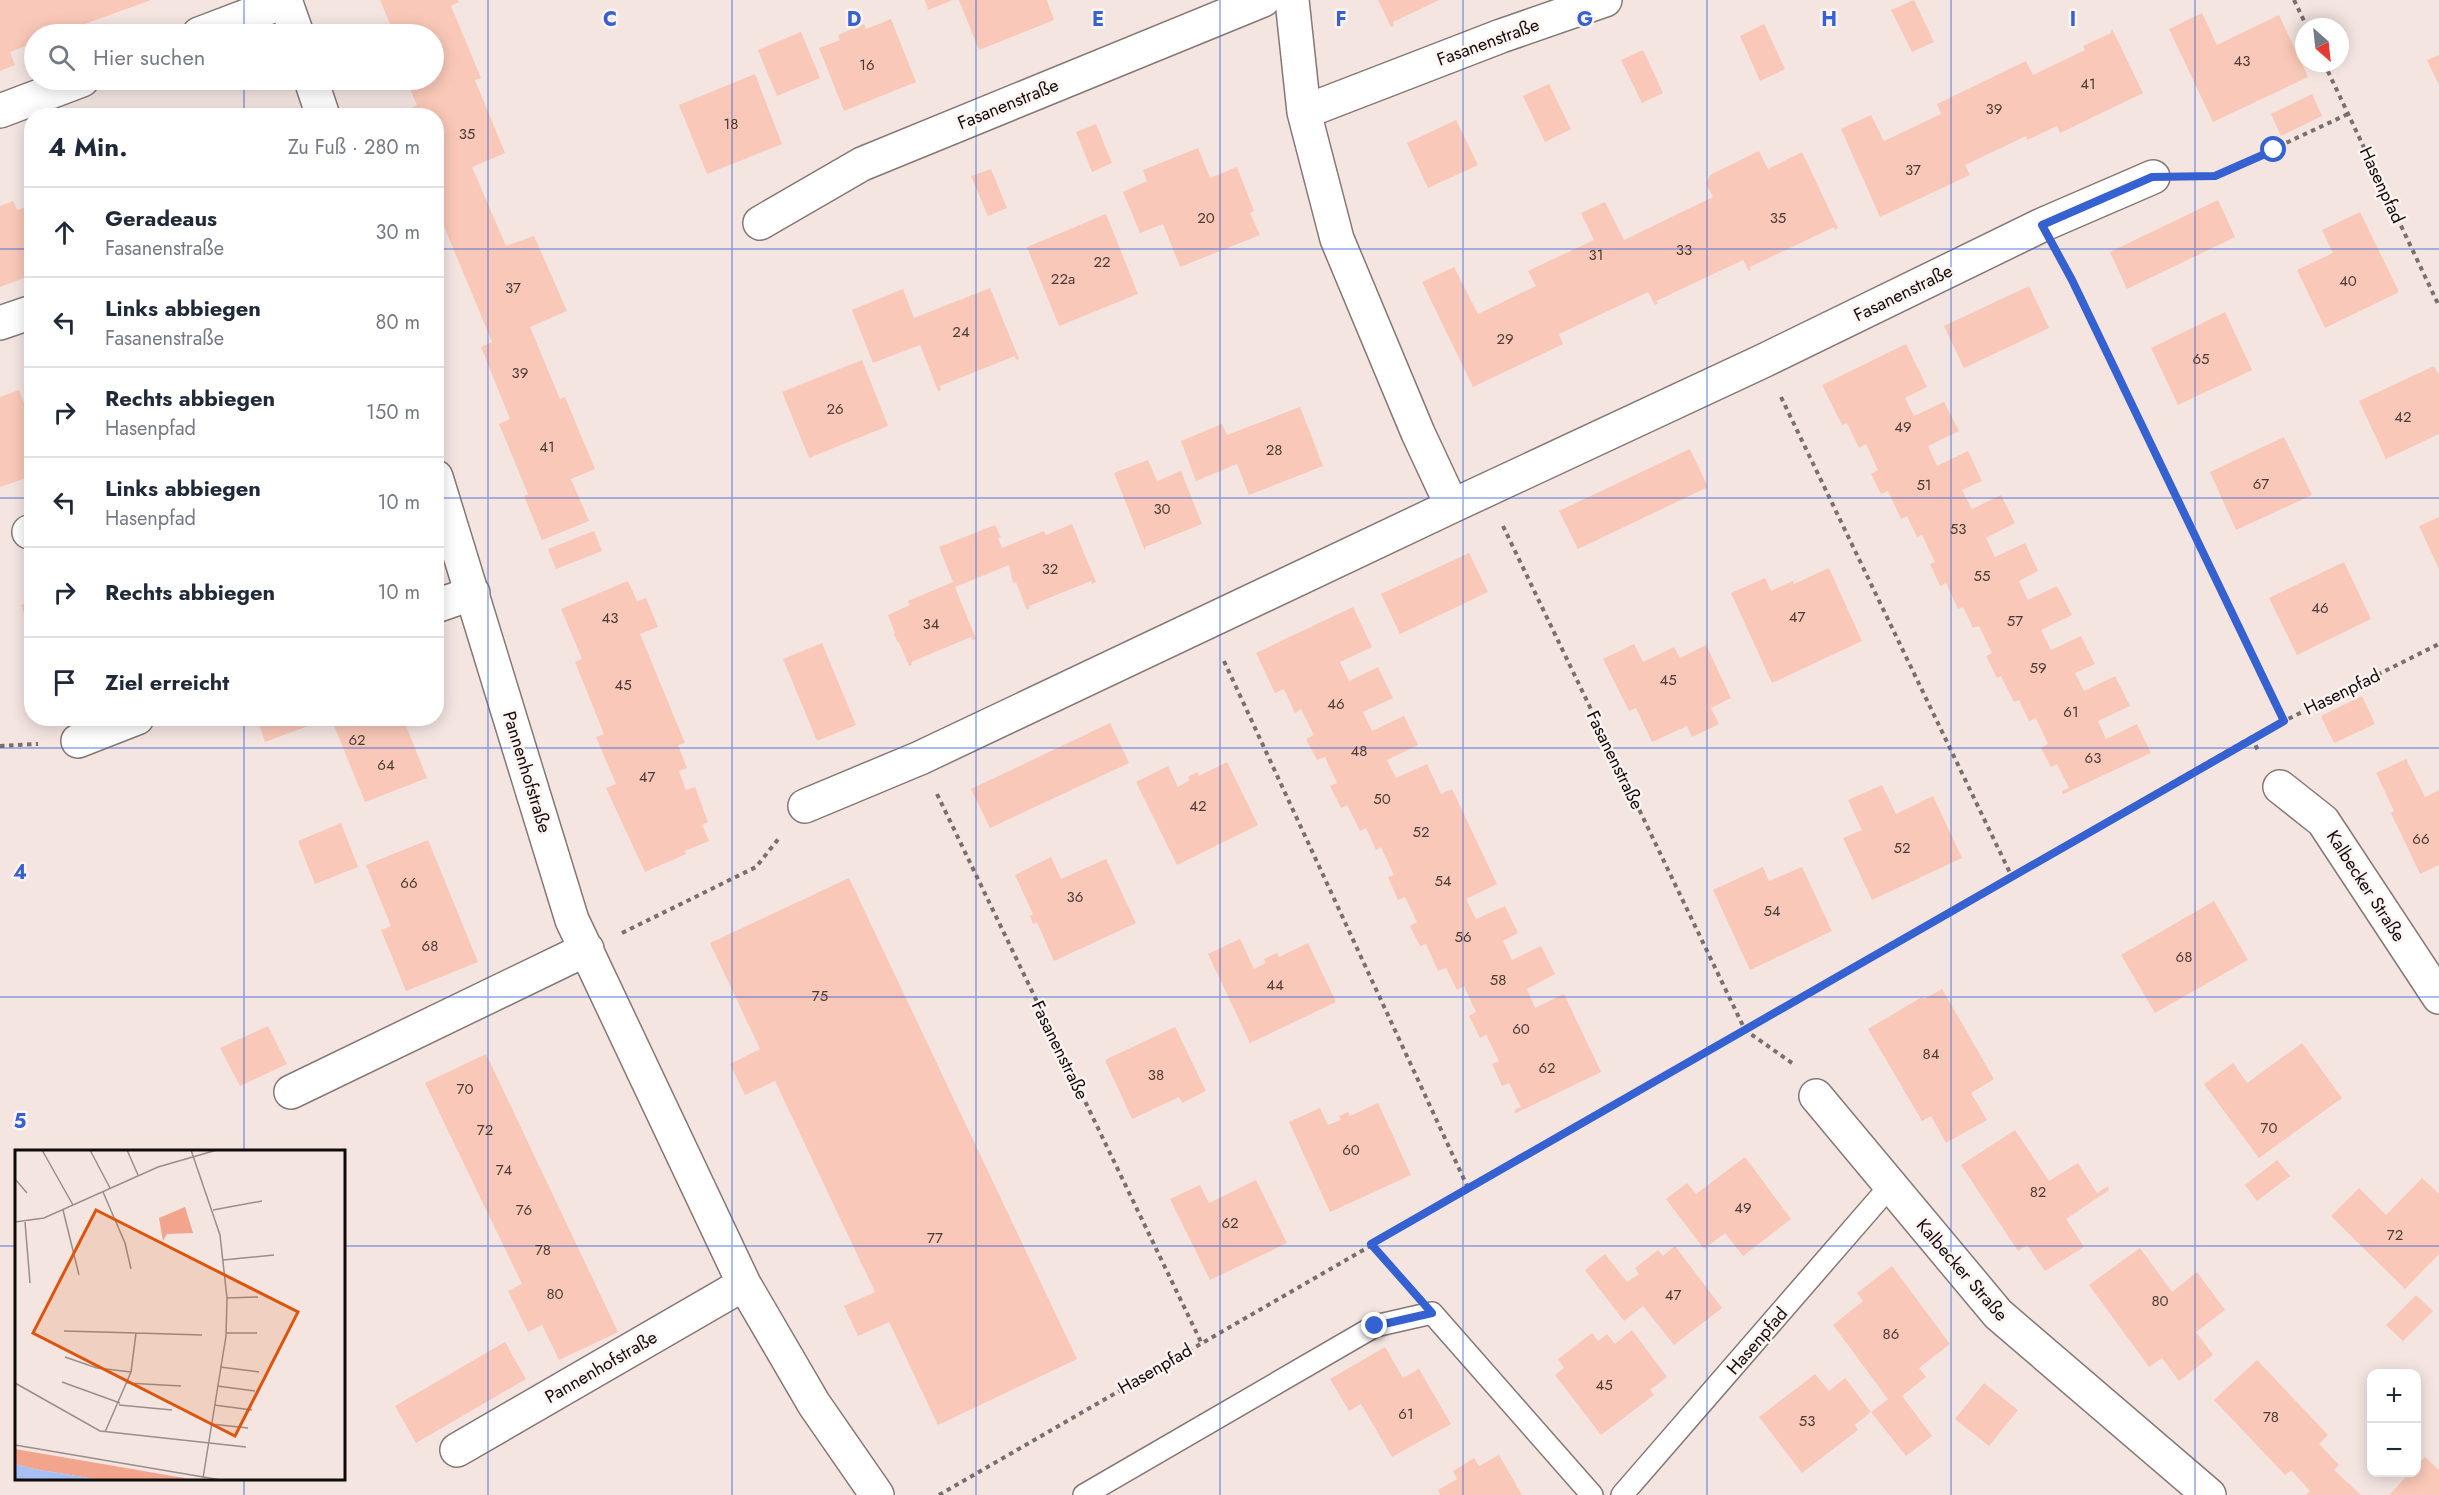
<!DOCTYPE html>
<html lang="de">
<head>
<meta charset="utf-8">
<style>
	:root { --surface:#fff; --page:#f2f2f3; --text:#1f2937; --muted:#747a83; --line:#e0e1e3 }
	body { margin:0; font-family:Jost,sans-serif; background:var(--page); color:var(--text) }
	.controls { position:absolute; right:18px; bottom:18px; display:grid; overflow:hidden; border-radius:12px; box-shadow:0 3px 15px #0003 }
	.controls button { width:54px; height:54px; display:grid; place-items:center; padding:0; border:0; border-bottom:2px solid var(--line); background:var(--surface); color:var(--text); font:30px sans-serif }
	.compass { position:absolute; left:2295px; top:18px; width:54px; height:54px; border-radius:50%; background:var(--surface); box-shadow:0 3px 15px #0003; rotate:153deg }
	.stop { position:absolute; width:18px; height:18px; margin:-14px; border:4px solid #3561d1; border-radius:50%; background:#fff }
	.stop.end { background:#3561d1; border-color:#fff; box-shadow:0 2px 6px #0008 }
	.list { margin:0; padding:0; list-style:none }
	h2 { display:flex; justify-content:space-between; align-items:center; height:78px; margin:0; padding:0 24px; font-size:26px }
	h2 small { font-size:20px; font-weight:400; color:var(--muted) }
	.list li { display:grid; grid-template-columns:39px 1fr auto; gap:18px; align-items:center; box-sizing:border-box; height:90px; padding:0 24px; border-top:2px solid var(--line) }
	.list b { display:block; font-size:22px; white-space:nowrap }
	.list p { margin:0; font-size:20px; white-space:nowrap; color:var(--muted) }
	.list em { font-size:20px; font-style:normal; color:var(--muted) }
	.icon { flex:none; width:33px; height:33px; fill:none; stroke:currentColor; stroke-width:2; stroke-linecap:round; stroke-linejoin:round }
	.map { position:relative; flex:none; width:2439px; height:1495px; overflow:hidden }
	.search { position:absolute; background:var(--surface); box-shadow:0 3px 15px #0003; left:24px; top:24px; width:420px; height:66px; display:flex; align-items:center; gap:15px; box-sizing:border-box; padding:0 21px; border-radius:33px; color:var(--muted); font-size:22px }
	.panel { position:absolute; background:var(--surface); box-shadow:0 3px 15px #0003; left:24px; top:108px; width:420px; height:618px; border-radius:24px }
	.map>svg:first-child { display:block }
	.building { fill:#f9c8b8 }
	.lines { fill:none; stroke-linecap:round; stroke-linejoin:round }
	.service-casing { stroke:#857874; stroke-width:24 }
	.minor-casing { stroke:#857874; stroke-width:36 }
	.path { stroke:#79706d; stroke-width:4; stroke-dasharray:4.5 4.5; stroke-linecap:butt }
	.service { stroke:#fff; stroke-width:21 }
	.minor { stroke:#fff; stroke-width:33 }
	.route { stroke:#3561d1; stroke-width:8 }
	.grid { fill:none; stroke:#3561d1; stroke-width:1.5; stroke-opacity:0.55 }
	.labels { text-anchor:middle; stroke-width:5; stroke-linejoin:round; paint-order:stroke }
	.number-label { font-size:15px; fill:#4b3b36 }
	.street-label { font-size:18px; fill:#110c0b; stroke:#fdf4f1 }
	.inset-road { fill:none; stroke:#998e8b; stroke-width:1.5 }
	.view { fill:#dd550c; fill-opacity:0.15; stroke:#dd550c; stroke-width:3 }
	.inset-edge { fill:none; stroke:#110c0b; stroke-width:3 }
	.grid-label { font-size:20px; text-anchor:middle; font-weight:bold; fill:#3561d1; stroke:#fdf4f1; stroke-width:5; stroke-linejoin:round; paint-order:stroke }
</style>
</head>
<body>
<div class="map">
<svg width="2439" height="1495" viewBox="0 0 2439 1495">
	<rect width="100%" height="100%" fill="#f4e5e1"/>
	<path class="building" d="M0,0H151L57,34H34V43L10,52L15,65L0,71Z
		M380,0H458L459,2L451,6L481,78L475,80L505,153L472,167L506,246L534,236L567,311L530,327L560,399L565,397L595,469L571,479L589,521L542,540L524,496L528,494L499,424L510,419L481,347L492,342L436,207V181L439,180L436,174V116H411L409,109L417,105L406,80H434V34H383L393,31Z
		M925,0H953L928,10Z
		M959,0H1047L1054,20L979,50Z
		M1378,0H1439L1393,22L1394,26L1391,27Z
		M1914,0L1934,42L1912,52L1891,10Z
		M2202,13L2217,45L2279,15L2308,77L2213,122L2169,29Z
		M891,19L916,82L844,111L819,48L840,40L838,35L864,24L866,29Z
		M1764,24L1785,69L1760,81L1740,36Z
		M2112,29L2143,93L2060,133L2057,126L2027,140L2026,136L1965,165L1970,175L1880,217L1841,129L1871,115L1884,141L1941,114L1937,104L2026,61L2033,75L2085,50L2083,46L2111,33Z
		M801,32L820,78L777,96L758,50Z
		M1643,50L1663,93L1642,103L1621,60Z
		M2439,55V85L2427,60Z
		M755,74L782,144L707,174L679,105Z
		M1549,84L1571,129L1545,142L1523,96Z
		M2312,94L2322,116L2281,136L2271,114Z
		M1456,120L1478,165L1428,188L1407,143Z
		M1096,124L1112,163L1092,172L1076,132Z
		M1198,148L1210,178L1237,167L1254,211L1250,213L1260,235L1180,267L1163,224L1140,233L1123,192L1147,181L1143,170Z
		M1759,151L1768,169L1802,152L1838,228L1835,230L1834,227L1750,267L1751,270L1749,271L1743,260L1656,301L1658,303L1655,305L1648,292L1559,334L1563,344L1473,387L1422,282L1454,267L1478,314L1536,286L1528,271L1594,240L1581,213L1605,202L1624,240L1713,197L1706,184L1710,175Z
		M991,169L1007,208L988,216L971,176Z
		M2218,200L2235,237L2127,289L2110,252Z
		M13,201L17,210L32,205V275L0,287V206Z
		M2360,212L2399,292L2325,328L2297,270L2333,253L2322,230Z
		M1106,214L1138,294L1059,326L1027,247Z
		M2029,286L2049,328L1964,368L1944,326Z
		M990,288L1019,359L1016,360L1015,356L940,386L941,390L938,391L920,345L873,363L852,310L903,289L914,318Z
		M2225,312L2252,370L2178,405L2151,348Z
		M1906,344L1927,387L1905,398L1914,416L1944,402L1959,431L1928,446L1937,466L1968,451L1982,481L1962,490L1972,509L2001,495L2015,523L1986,538L1995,557L2025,543L2038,571L2019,581L2028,600L2057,586L2072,615L2041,630L2051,650L2081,636L2095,664L2075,673L2084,691L2115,676L2130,706L2098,721L2106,739L2137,724L2151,753L2063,794L2062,791L2069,788L2057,764L2051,767L2041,748L2048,744L2036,718L2029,721L2019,700L2014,702L2001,676L1997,678L1986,656L1992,653L1979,626L1973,628L1963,607L1958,609L1946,583L1940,586L1930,564L1935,562L1922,535L1917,537L1907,516L1901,519L1888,491L1881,494L1871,474L1878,470L1866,444L1859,448L1847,423L1842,425L1822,385Z
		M862,360L888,426L809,458L782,392Z
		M2434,366L2439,375V434L2386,459L2359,401Z
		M19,390L28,414L32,413V476L0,487V397Z
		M1300,407L1323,466L1249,495L1237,464L1196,481L1181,441L1222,424L1227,435Z
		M2284,437L2312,495L2236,530L2210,472Z
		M1690,449L1708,487L1578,549L1559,511Z
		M1148,460L1157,481L1181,471L1202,524L1145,547V551L1114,473Z
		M2439,517V569L2419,526Z
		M1072,524L1096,582L1092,584L1091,581L1029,606L1030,608L1027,610L1016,582L1013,583L1009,565L955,587L976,639L972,640L971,637L911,662L912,665L909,666L899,642L898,643L894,634L895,633L888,615L910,605L908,601L953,582L939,547L995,525L1001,538H998L1002,548L1044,531L1046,535Z
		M594,531L602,551L556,569L548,549Z
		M1469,553L1488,592L1400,634L1381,594Z
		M2344,562L2371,619L2297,655L2269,598Z
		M1829,568L1862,641L1772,683L1731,593L1765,578L1771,591L1793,581L1794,584Z
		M628,581L637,601L646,598L658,627L640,634L685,743L678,745L687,768L679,771L686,790L695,787L708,822L702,825L709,841L685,851L686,854L645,872L606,788L616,784L596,737L604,734L575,662L582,659L561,609Z
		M32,601V633H31L21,605Z
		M1353,607L1372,647L1340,662L1349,681L1378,667L1393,698L1363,712L1372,731L1404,716L1418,745L1387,760L1396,778L1427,764L1441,794L1452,789L1497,884L1466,899L1476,919L1505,906L1518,933L1503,941L1512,960L1541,946L1555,974L1527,989L1535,1008L1564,994L1601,1072L1516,1113L1514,1110L1521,1107L1509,1083L1502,1086L1492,1064L1499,1061L1486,1035L1480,1038L1469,1016L1476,1012L1464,986L1457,990L1446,968L1438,971L1426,944L1420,946L1410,926L1417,922L1405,897L1398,900L1388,877L1394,875L1381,847L1376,850L1366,828L1360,831L1347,805L1341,808L1330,786L1337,783L1325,757L1317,760L1306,739L1314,735L1301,709L1295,713L1284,689L1275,693L1256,653Z
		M822,643L856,725L817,741L783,659Z
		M1634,644L1643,662L1674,647L1680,658L1706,645L1731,698L1711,708L1719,724L1692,737L1687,726L1652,742L1636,708L1629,711L1603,659Z
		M2362,696L2375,724L2334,743L2321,716Z
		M257,718H309L311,725L265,742Z
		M331,718H403L427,778L365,802Z
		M1110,723L1129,763L990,828L971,789Z
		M2406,759L2425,797L2439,790V865L2420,874L2391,813L2394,811L2376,773Z
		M1227,762L1258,825L1177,865L1136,782L1168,766L1178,787L1190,780L1188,777L1197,772L1199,776Z
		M1882,785L1896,814L1933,796L1962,858L1872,900L1843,838L1862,830L1848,800Z
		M341,823L358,867L315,884L298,841Z
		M428,840L478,962L406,991L381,930L391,926L366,865Z
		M1051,857L1061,879L1106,859L1136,923L1054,961L1037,922L1033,924L1030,916L1033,914L1015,875Z
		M1763,867L1769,881L1802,867L1832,931L1750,970L1713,890Z
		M849,878L1077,1359L938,1425L889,1322L858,1336L844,1306L875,1292L775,1081L745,1095L730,1064L760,1049L710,943Z
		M2214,901L2248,960L2155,1013L2121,955Z
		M1240,939L1254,969L1266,963L1264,959L1277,953L1279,957L1308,943L1336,1002L1250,1043L1208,954Z
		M1942,989L1994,1079L1971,1093L1987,1120L1946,1143L1931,1116L1922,1121L1868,1029L1922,997L1924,999Z
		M268,1026L287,1064L240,1086L220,1048Z
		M1175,1027L1206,1091L1182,1103L1179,1097L1132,1119L1105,1060Z
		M2302,1043L2342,1098L2259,1158L2204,1084L2233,1063L2247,1083Z
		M486,1054L618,1332L559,1360L542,1325L528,1332L508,1291L522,1284L425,1083Z
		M1378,1103L1411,1175L1330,1212L1289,1122L1320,1108L1328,1125L1341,1120L1339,1116L1348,1112L1350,1116Z
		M2015,1130L2049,1181L2078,1163L2097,1193L2108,1186L2109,1190L2066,1219L2084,1247L2045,1271L2027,1245L2018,1251L1961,1165Z
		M1745,1157L1791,1219L1743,1256L1725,1233L1704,1249L1666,1199L1687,1183L1696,1194Z
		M2277,1160L2290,1176L2257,1201L2245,1185Z
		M2422,1178L2439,1194V1254L2405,1289L2331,1216L2359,1188L2386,1215Z
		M1256,1180L1287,1243L1210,1280L1170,1199L1200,1185L1209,1203Z
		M1675,1246L1722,1308L1674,1345L1643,1306L1624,1321L1585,1270L1605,1254L1627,1282L1639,1274L1635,1268L1658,1250L1663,1256Z
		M2140,1248L2172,1292L2197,1272L2225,1310L2196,1332L2213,1355L2179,1381L2162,1358L2149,1367L2089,1285Z
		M1892,1266L1950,1344L1919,1368L1926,1377L1902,1396L1932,1436L1906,1456L1871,1412L1855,1425L1858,1430L1802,1473L1759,1417L1815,1374L1829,1391L1845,1378L1871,1412L1888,1399L1833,1325L1863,1301L1857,1293Z
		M2416,1295L2433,1311L2403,1341L2386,1325Z
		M1632,1330L1667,1377L1650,1390L1654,1395L1601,1435L1555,1375L1564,1368L1558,1359L1592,1333L1598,1341L1607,1334L1615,1344Z
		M505,1342L526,1379L416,1443L395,1406Z
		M1385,1347L1403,1378L1419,1369L1451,1424L1392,1457L1361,1404L1349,1411L1330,1379Z
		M2257,1360L2328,1435L2319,1444L2339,1465L2334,1470L2361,1495H2306L2310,1491L2291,1470L2285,1475L2214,1400Z
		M1984,1383L2018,1410L1989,1446L1955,1419Z
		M1499,1455L1522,1495H1440L1438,1490L1457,1479L1453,1471L1474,1458L1479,1466Z
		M2425,1457L2439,1470V1495H2389L2410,1473H2416V1466Z"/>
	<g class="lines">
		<g class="service-casing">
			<path id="service" d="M1084,1495L1375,1326L1432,1313L1592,1495
				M1622,1495L1890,1186"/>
		</g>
		<g class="minor-casing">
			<path id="minor" d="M285,0L297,34
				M1292,0L1304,112L1337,239L1418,433L1452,506L1763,361L2042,225L2153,177
				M199,34L286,1
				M311,80L323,116
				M0,111L82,80
				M1304,112L1501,36L1605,0
				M760,223L862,164L1263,0
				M0,323L32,312
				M436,477L572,920L744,1284L814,1404L877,1495
				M29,532L32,531
				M436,606L473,593
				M78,741L137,718
				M2280,787L2323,821L2439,997
				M805,806L920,758L1452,506
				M291,1092L587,949
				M1816,1096L1998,1314L2209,1495
				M457,1450L744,1284"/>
		</g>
		<path class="path" d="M2294,0L2307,27
			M2324,63L2439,306
			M2195,177L2215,176L2348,114
			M2062,263L2284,721
			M1781,397L2012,877
			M1503,526L1745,1030L1792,1063
			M1224,661L1468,1188
			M2252,737L2259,753
			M0,746L38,744
			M937,794L1201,1342
			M622,933L756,867L780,837
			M1371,1244L1406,1283
			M939,1495L2252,737L2439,644"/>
		<use href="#service" class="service"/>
		<use href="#minor" class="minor"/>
	</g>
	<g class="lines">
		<path class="route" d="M1375,1326L1432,1313L1371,1244L2284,721L2072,280L2042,225L2152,177L2215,176L2274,150"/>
	</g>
	<path class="grid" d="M244,0V34M488,0V1495M732,0V1495M976,0V1495M1220,0V1495M1463,0V1495M1707,0V1495M1951,0V1495M2195,0V1495M244,80V116M0,249H32M436,249H2439M0,498H32M436,498H2439M244,718V1152M0,748H2439M0,997H2439M0,1246H16M344,1246H2439M244,1478V1495"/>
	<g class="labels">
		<g class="number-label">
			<text x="2242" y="66">43</text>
			<text x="867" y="70">16</text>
			<text x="2088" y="89">41</text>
			<text x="1994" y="114">39</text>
			<text x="731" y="129">18</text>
			<text x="467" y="139">35</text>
			<text x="1913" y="175">37</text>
			<text x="1206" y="223">20</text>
			<text x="1778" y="223">35</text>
			<text x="1684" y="255">33</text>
			<text x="1596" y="260">31</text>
			<text x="1102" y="267">22</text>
			<text x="1063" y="284">22a</text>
			<text x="2348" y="286">40</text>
			<text x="513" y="293">37</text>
			<text x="961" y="337">24</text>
			<text x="1505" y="344">29</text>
			<text x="2201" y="364">65</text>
			<text x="520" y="378">39</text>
			<text x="835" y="414">26</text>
			<text x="2403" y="422">42</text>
			<text x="1903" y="432">49</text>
			<text x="547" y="452">41</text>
			<text x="1274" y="455">28</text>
			<text x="2261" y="489">67</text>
			<text x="1924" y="490">51</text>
			<text x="1162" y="514">30</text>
			<text x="1958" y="534">53</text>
			<text x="1050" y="574">32</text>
			<text x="1982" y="581">55</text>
			<text x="2320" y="613">46</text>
			<text x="1797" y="622">47</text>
			<text x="610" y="623">43</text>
			<text x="2015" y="626">57</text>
			<text x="931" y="629">34</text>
			<text x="2038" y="673">59</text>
			<text x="1668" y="685">45</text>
			<text x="623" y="690">45</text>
			<text x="1336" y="709">46</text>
			<text x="2071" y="717">61</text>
			<text x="357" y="745">62</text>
			<text x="1359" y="756">48</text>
			<text x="2093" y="763">63</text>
			<text x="386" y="770">64</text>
			<text x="647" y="782">47</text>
			<text x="1382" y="804">50</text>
			<text x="1198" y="811">42</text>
			<text x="1421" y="837">52</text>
			<text x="2421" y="844">66</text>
			<text x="1902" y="853">52</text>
			<text x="1443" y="886">54</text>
			<text x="409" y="888">66</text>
			<text x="1075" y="902">36</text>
			<text x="1772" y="916">54</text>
			<text x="1463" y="942">56</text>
			<text x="430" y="951">68</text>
			<text x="2184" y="962">68</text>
			<text x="1498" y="985">58</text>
			<text x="1275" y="990">44</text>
			<text x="820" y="1001">75</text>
			<text x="1521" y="1034">60</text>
			<text x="1931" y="1059">84</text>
			<text x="1547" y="1073">62</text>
			<text x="1156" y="1080">38</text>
			<text x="465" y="1094">70</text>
			<text x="2269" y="1133">70</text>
			<text x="485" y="1135">72</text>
			<text x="1351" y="1155">60</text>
			<text x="504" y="1175">74</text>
			<text x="2038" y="1197">82</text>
			<text x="1743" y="1213">49</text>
			<text x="524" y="1215">76</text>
			<text x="1230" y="1228">62</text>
			<text x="2395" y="1240">72</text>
			<text x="935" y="1243">77</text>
			<text x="543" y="1255">78</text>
			<text x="555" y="1299">80</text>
			<text x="1673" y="1300">47</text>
			<text x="2160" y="1306">80</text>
			<text x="1891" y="1339">86</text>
			<text x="1604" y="1390">45</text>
			<text x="1406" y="1419">61</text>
			<text x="2271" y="1422">78</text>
			<text x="1807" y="1426">53</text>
		</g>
		<g class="street-label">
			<text transform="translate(1488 42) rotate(-20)" y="6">Fasanenstraße</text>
			<text transform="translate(1008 104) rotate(-22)" y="6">Fasanenstraße</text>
			<text transform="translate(2382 185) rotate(65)" y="6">Hasenpfad</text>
			<text transform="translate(1903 293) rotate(-26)" y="6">Fasanenstraße</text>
			<text transform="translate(2342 692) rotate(-26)" y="6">Hasenpfad</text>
			<text transform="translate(1615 760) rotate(64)" y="6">Fasanenstraße</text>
			<text transform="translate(527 772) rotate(73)" y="6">Pannenhofstraße</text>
			<text transform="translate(2366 886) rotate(57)" y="6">Kalbecker Straße</text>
			<text transform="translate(1060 1050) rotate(64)" y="6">Fasanenstraße</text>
			<text transform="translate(1962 1270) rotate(49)" y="6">Kalbecker Straße</text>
			<text transform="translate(1757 1341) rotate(-49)" y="6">Hasenpfad</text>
			<text transform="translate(601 1367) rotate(-30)" y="6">Pannenhofstraße</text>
			<text transform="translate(1155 1369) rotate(-30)" y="6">Hasenpfad</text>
		</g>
	</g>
	<g transform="translate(15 1150)">
		<rect width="330" height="330" fill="#f4e5e1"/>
		<path d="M170,57L178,83L152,84L148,91L144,68ZM0,299L181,330H86L19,319L0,314Z" fill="#f2a58c"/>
		<path d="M0,314L19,319L86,330H0Z" fill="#a6bff4"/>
		<path class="inset-road" d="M27,0L58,55M75,0L95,38M112,0L123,25M176,0L205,85L212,148L211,186L188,328M0,29L12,43M88,42L110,93L116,119M48,60L64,125M198,60L247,51M0,72L29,68L143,17L202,0M10,72L15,133M208,110L259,105M212,148L243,147M49,181L121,183L116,222L90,282M121,183L187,185M211,183H242M50,207L82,218L116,222M205,217L244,222M47,232L105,253M0,233L85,281L231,297M112,233L166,236M202,236L240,241M104,255L157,260M199,255L237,260M196,274L233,278M0,295L206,330"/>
		<path class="view" d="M81,60L283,162L220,286L18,183Z"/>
		<rect width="330" height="330" class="inset-edge"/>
	</g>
	<g class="grid-label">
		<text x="610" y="26">C</text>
		<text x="854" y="26">D</text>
		<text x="1098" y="26">E</text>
		<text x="1341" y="26">F</text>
		<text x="1585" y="26">G</text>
		<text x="1829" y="26">H</text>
		<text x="2073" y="26">I</text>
		<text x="20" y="879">4</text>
		<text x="20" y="1128">5</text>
	</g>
</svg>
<div class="controls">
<button>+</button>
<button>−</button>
</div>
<svg class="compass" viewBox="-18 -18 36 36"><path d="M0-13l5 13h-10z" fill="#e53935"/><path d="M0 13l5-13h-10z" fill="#747a83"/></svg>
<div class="stop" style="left:2274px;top:150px"></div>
<div class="stop end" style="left:1375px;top:1326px"></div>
<div class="search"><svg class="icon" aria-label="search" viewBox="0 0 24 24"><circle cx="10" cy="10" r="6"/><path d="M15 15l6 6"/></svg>Hier suchen</div>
<section class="panel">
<h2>4 Min.<small>Zu Fuß · 280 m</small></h2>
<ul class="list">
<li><svg class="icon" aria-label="ahead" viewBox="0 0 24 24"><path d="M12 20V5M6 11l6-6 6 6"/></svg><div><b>Geradeaus</b><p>Fasanenstraße</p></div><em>30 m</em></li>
<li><svg class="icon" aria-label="left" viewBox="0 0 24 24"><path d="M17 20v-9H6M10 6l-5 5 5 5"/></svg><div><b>Links abbiegen</b><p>Fasanenstraße</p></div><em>80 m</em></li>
<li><svg class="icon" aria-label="right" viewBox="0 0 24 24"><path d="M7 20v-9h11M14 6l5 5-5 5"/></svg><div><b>Rechts abbiegen</b><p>Hasenpfad</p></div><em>150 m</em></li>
<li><svg class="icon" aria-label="left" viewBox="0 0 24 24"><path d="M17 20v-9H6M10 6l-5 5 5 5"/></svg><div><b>Links abbiegen</b><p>Hasenpfad</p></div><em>10 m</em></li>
<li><svg class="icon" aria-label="right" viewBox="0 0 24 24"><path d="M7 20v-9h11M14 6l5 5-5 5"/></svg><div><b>Rechts abbiegen</b></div><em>10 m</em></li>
<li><svg class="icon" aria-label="arrive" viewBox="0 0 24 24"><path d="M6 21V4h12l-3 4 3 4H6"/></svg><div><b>Ziel erreicht</b></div></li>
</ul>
</section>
</div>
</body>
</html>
